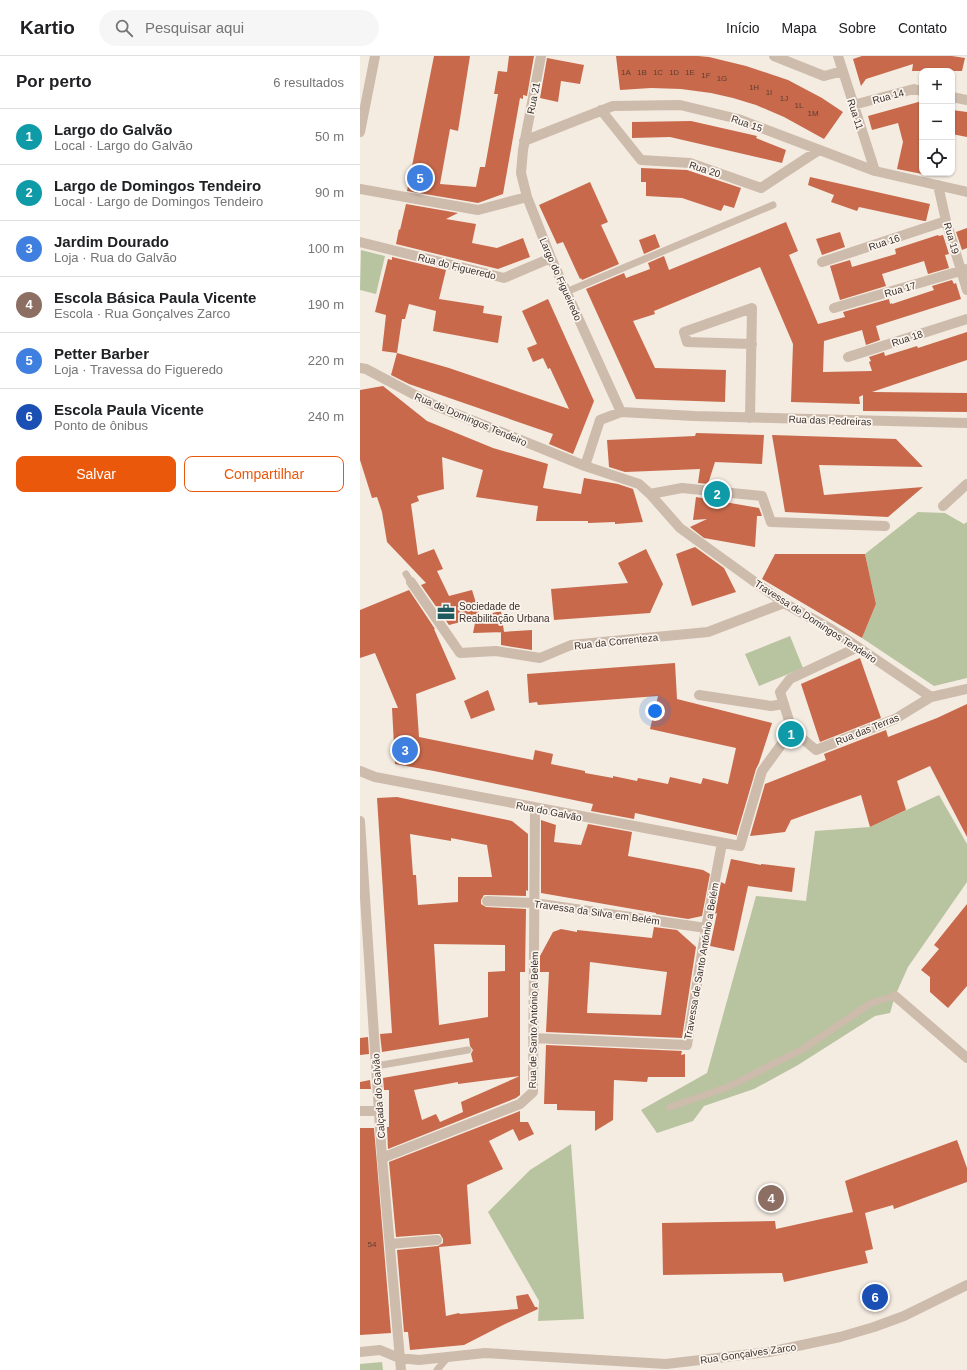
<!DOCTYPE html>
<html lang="pt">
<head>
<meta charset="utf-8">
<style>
	:root { --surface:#fff; --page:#f6f6f6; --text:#202124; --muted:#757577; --line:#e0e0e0; --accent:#ea580c }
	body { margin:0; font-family:Helvetica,sans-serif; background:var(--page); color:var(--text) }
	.controls { position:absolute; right:12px; top:12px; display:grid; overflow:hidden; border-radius:8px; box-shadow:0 1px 3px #0004 }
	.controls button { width:36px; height:36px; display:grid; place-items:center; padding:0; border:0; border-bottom:1px solid var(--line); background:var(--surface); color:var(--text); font:20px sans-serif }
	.you { position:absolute; left:295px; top:655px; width:14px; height:14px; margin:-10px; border:3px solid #fff; border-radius:50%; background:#1a73e8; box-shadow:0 0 0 6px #1a73e833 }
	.badge { display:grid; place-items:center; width:26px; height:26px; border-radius:50%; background:var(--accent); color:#fff; font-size:13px; font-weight:700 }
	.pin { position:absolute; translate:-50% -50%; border:2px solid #fff; box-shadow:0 1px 4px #0006 }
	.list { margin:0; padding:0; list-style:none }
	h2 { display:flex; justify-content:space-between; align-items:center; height:52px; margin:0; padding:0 16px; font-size:17px }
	h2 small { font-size:13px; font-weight:400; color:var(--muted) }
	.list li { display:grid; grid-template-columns:26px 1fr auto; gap:12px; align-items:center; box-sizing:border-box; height:56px; padding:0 16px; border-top:1px solid var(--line) }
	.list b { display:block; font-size:15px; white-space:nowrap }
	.list p { margin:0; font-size:13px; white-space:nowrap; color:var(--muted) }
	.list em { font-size:13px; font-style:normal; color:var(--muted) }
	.actions { display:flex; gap:8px; padding:12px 16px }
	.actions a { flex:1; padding:9px 0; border:1px solid var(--accent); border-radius:8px; text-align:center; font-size:14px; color:var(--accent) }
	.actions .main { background:var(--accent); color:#fff }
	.icon { flex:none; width:22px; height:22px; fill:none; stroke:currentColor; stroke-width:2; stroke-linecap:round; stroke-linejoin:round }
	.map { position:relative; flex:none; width:607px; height:1314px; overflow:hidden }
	header { display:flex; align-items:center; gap:24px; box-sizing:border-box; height:56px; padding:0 20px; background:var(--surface); border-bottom:1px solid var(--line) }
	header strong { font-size:19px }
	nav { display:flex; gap:22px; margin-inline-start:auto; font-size:14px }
	.search { width:280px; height:36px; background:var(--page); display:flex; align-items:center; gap:10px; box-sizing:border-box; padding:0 14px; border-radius:22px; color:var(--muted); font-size:15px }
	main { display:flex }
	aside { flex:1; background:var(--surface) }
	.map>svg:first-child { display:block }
	.green { fill:#b8c4a0 }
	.building { fill:#c8694b; fill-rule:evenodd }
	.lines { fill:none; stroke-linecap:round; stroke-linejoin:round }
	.service { stroke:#cdbbac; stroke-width:7 }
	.pedestrian { stroke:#cdbbac; stroke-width:10 }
	.minor { stroke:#cdbbac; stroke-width:10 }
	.labels { text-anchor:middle; stroke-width:3.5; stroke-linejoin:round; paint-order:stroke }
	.number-label { font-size:8px; fill:#5e3e33 }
	.street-label { font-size:10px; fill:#3b302b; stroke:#fbf5ee }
	.poi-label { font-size:10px; fill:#3b302b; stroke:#fbf5ee; text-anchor:start }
</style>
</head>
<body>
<header>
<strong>Kartio</strong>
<div class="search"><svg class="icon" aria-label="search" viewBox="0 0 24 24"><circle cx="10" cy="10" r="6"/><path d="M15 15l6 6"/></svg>Pesquisar aqui</div>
<nav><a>Início</a><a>Mapa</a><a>Sobre</a><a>Contato</a></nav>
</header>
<main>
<aside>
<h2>Por perto<small>6 resultados</small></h2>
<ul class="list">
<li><span class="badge" style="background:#0f9aa8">1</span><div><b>Largo do Galvão</b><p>Local · Largo do Galvão</p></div><em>50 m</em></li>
<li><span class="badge" style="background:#0f9aa8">2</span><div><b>Largo de Domingos Tendeiro</b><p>Local · Largo de Domingos Tendeiro</p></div><em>90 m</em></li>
<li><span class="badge" style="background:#3f7fe0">3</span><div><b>Jardim Dourado</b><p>Loja · Rua do Galvão</p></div><em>100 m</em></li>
<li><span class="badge" style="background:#8d6e63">4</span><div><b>Escola Básica Paula Vicente</b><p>Escola · Rua Gonçalves Zarco</p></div><em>190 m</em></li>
<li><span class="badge" style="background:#3f7fe0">5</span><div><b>Petter Barber</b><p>Loja · Travessa do Figueredo</p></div><em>220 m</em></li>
<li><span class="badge" style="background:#1a4fb4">6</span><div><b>Escola Paula Vicente</b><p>Ponto de ônibus</p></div><em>240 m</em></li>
</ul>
<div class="actions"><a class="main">Salvar</a><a>Compartilhar</a></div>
</aside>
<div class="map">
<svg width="607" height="1314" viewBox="0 0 607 1314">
	<rect width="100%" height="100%" fill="#f4ebe1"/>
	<path class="green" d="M1,194L25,200L16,238L0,234Z
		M558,456L585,457L604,468L607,466V622L574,630L502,582L516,548L505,498Z
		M430,580L443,612L399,630L385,598Z
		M579,739L607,788V826L548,911L535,940L530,957L515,960L438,1009L394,1033L344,1050L333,1065L297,1077L281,1054L347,1017L396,840L446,845L455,775L510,771Z
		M211,1088L224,1263L178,1265L179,1245L128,1156L170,1114Z
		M22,1306L23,1314H0V1308Z"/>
	<path class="building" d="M74,0H110L98,75L90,73L80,128L116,131L120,111H125L138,38H134L138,15L147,16L149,0H174L167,40L163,39V43L160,42L143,138L118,147L47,135Z
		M256,0H338L349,1L386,10L428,24L462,42L483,56L464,83L424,61L396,49L373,42L351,37L321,33L291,32L260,34Z
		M502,0H592L605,2L602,15H552L553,8L506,23L501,30L493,3Z
		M187,2L224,9L220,28L201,25L198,46L180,42Z
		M562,45L560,94H562V118L537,113L543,86L538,67L512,74L508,60Z
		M592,54L607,56V81L592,78Z
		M331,65L397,80L396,82L426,94L422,107L310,81L272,82V66Z
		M281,112L327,114L381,132L374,152L364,149L361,155L322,142L286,140V126H281Z
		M450,121L570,148L566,165H564L499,151L497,155L471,146L474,139L448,129Z
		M230,126L248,166L241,169L259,208L222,224L221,222L220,223L203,186L197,188L179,149Z
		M46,148L98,157L86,163L116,168L112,187L137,192L163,182L170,201L138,213L36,188L39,173L40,174Z
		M426,166L438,195L429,199L458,268L485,261L483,256L529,243L530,248L532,247V248L574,234L572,230L592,224L594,228L596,227L601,243L516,270L520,284L506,289L502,274L464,285L463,316L512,315L509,306L511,305L509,301L524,296L525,300L557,290L558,292L607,276V304L512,336L607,337V356L503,355V339L499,341L500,348L431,346L433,288L400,211L294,255L295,258L273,265L295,312L366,314L365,346L276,343L226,233L264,217L266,222L290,213L288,207L304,200L309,214Z
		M607,172V192L602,194L596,176Z
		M480,176L485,191L462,199L456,183Z
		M295,178L300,191L284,198L279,184Z
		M578,179L579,180L583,179L589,198L585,199L589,212L568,218L564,205L522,218L526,230L480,244L470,210L490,204L492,211L536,198L535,193Z
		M32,201L86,214L79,243L124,250L123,257L142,260L138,287L73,275L76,255L49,248L45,263H42L37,297L22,295L26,259L15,256L28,203L32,204Z
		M188,243L234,345L213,398L189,388L193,378L49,328L31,319L37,297L89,312L209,353L190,312L188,313L183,302L173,306L167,292L177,288L162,255Z
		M23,330L67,365L133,392L188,408L183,432L221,438L224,422L258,428L273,433L283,466L255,468V466L228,467V465H176L178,450L116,441L123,414L82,401L84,433L57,440L59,445L51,448L58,499L74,493L83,513L77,515L89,540L112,534L120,560L141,555L144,576L113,577L116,562L89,569L61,529L66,527L27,486L22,456L17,441L12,442L0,404V334Z
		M336,377L404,379L402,408L355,406L348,428L338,427L340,413L265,416L249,411L247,384L335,380Z
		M412,379L536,383L563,411L459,409L464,439L563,431L528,461L425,456Z
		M336,441L399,452L402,460H397L395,491L344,482L330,471L347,463L333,464Z
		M335,491L364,512L376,536L332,550L316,498Z
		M286,493L303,528L290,557L194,564L191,533L268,527L258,507Z
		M415,498H505L516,548L502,582L402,523Z
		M49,534L75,573H74L96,623L56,638L59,681L173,704L175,694L193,698L191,708L225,715V717L253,722V720L277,725L278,722L308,728L310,721L341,728L343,722L368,728L376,692L290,673L298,640L178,649L177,646L169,647L167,618L315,607L317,643L412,667L399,707L396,713L376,781V779L275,757L274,763L231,755L233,748L74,715L35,708L32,652H38L15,597L0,602V554Z
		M172,574V594L141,589V576Z
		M500,602L521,662L460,686L441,628Z
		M128,634L135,654L111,663L104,645Z
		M607,648V781L570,710L537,725L546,754L510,771L501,739L431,764L425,776L390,780L405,728L466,704L464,698L526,674L528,681L577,662Z
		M37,741L152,765L168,778V835L166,834V840L127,839H124L121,844V848L126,851L166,853L165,916H160V1039L156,1042L28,1093L27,1071H29V1034H24L23,1022L113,1006L111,998L113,994L110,990L109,982L22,996L20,978L32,977L17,742ZM50,778L91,785V782L96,783L127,789L132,821H98V846L58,849L56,819H53ZM74,888L145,889V915L128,916V961L79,969ZM160,1020L101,1046L103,1056L80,1066L76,1058L62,1064L54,1034L98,1026V1028Z
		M181,764L196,769L194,786L221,789L228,768L272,776L268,800L343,814L350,818L342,860L328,863L296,858V857L181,837Z
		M371,803L401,809V808L435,812L432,836L388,830L374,895L350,890L357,857L355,858L361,826L365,828Z
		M607,848V930L588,952L570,936V921L561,914L579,893L574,889Z
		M294,871L317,874L336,891L322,982L186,976L189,916H180V900L193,876L201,873L217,876V874L292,882ZM230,906L307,916L301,959L227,957Z
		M8,981L9,998L0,999V982Z
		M186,989L322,995L321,999L325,998V1021H288L287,1026L254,1024L253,1064L235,1075V1055L197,1054V1048H184Z
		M10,1024L11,1033H0V1026Z
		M160,1055V1066H168L174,1078L159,1085L153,1073L129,1085L143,1113L107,1129L111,1188L79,1191L86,1260L99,1257L100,1258L158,1253L156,1240L168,1238L175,1251H177L178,1253L143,1269L104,1289L50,1294L48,1276H44L37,1194L78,1190L83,1187V1183L80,1178H76L36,1181L29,1106Z
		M0,1072H14L31,1277L0,1279Z
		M597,1084L607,1112V1126L534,1153L533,1149L505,1157L513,1193L505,1195L508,1207L424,1226L422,1217L303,1219L302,1167L415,1165L416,1173L493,1156L485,1125Z"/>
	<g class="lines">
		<path class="service" d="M206,236L413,149
			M46,518L51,526
			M16,1010L108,994
			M310,1051L368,1031L443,993L511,947L535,940
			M77,1314L88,1301"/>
		<path class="pedestrian" d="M30,1188L77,1184"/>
		<path class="minor" d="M181,0L163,94L161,117L167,141L191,202L261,356L334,360L607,367
			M414,0L464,20L483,15
			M478,0L515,115
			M592,41L607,44
			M493,49L554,33L562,35
			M241,54L281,104L330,107L401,132L459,94
			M0,76L15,0
			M164,85L253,50L320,49L378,63L515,115L607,136
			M578,129L586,165L607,234
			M0,133L118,154L167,141
			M0,186L144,222L191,202
			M462,206L586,165
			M474,252L607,213
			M488,301L607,263
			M0,312L6,313L74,349L225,410L279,428L290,438L320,472L424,547L471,573L571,641
			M390,362L392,252L324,276L327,286L392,288
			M225,410L240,364L261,356
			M290,438L322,432L402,440L411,466L525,470
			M583,450L607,428
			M51,526L100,597L136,595L180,602L211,589L348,576L424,547
			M339,639L411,650L424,648
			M432,674L456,694L535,663L571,641L607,633
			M432,674L420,636L430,623L498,591
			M0,715L15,721L380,790L402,715L432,674
			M0,765L22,1102L41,1314
			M127,845L174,847L346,872
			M535,940L607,1002
			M173,982L327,989L346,872L362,787
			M0,1055H20
			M22,1102L160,1048L173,1036L175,752
			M0,1296L20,1294L39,1302L59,1304L125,1297L306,1308L409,1296L480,1281L514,1271L544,1260L607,1229"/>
	</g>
	<defs>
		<g id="office-bare" transform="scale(1.38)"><path d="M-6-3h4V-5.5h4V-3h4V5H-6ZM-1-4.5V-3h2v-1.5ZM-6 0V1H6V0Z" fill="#1f5a5e" stroke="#fbf5ee" stroke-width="2.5" paint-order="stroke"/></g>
	</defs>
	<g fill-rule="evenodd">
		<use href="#office-bare" x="86" y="556"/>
	</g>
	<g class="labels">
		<g class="number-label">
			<text x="266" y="19">1A</text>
			<text x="282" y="19">1B</text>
			<text x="298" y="19">1C</text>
			<text x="314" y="19">1D</text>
			<text x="330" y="19">1E</text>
			<text x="346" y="22">1F</text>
			<text x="362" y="25">1G</text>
			<text x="394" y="34">1H</text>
			<text x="409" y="39">1I</text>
			<text x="424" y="45">1J</text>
			<text x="439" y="52">1L</text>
			<text x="453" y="60">1M</text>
			<text x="12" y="1191">54</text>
		</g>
		<g class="street-label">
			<text transform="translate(528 40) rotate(-15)" y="4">Rua 14</text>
			<text transform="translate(173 42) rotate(-79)" y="4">Rua 21</text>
			<text transform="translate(496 58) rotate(72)" y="4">Rua 11</text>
			<text transform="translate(387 67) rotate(19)" y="4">Rua 15</text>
			<text transform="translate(345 113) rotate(18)" y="4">Rua 20</text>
			<text transform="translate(592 182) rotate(74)" y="4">Rua 19</text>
			<text transform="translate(524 186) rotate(-18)" y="4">Rua 16</text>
			<text transform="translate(97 210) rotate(14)" y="4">Rua do Figueredo</text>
			<text transform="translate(201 223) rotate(66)" y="4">Largo do Figueiredo</text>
			<text transform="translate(540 233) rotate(-16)" y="4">Rua 17</text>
			<text transform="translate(547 282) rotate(-18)" y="4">Rua 18</text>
			<text transform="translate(111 363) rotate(23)" y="4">Rua de Domingos Tendeiro</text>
			<text transform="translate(470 364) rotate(2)" y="4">Rua das Pedreiras</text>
			<text transform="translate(456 565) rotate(33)" y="4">Travessa de Domingos Tendeiro</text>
			<text transform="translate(256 585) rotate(-6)" y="4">Rua da Correnteza</text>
			<text transform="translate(507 673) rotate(-22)" y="4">Rua das Terras</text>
			<text transform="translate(189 755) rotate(11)" y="4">Rua do Galvão</text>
			<text transform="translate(237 856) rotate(8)" y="4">Travessa da Silva em Belém</text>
			<text transform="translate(341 905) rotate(-80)" y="4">Travessa de Santo António a Belém</text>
			<text transform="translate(173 964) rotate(-89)" y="4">Rua de Santo António a Belém</text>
			<text transform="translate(18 1040) rotate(-94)" y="4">Calçada do Galvão</text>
			<text transform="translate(388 1297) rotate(-8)" y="4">Rua Gonçalves Zarco</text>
		</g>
		<g class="poi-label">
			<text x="99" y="554">Sociedade de<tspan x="99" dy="12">Reabilitação Urbana</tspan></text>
		</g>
	</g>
</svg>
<div class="controls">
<button>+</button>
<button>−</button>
<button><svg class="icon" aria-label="locate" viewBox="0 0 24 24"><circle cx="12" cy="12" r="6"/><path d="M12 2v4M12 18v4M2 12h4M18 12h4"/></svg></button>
</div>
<div class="you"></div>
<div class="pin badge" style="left:431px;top:678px;background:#0f9aa8">1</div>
<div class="pin badge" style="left:357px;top:438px;background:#0f9aa8">2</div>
<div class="pin badge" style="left:45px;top:694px;background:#3f7fe0">3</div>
<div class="pin badge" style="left:411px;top:1142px;background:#8d6e63">4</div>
<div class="pin badge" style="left:60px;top:122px;background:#3f7fe0">5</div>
<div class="pin badge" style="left:515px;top:1241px;background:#1a4fb4">6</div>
</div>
</main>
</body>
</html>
